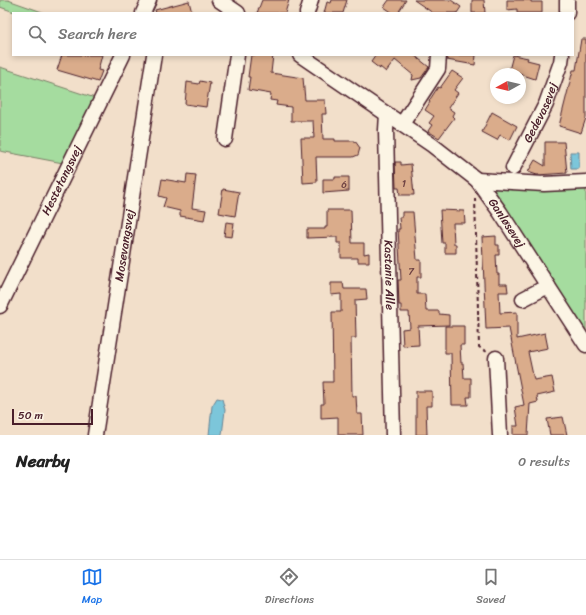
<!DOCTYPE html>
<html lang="en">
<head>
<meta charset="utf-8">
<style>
	:root { --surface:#fff; --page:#f6f6f6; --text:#222; --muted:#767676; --line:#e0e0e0; --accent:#1a73e8 }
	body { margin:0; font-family:Sriracha,sans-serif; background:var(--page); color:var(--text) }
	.compass { position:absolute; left:490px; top:68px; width:36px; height:36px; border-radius:50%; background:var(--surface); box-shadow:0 2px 6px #0003; rotate:262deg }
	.scale { position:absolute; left:12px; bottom:10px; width:81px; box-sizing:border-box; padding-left:4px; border:2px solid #4a1f2b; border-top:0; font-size:11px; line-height:14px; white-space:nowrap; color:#4a1f2b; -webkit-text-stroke:3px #fcf5e5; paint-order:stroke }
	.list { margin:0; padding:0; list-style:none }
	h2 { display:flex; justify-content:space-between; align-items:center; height:52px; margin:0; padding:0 16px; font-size:17px }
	h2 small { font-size:13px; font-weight:400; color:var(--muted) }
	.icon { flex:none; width:22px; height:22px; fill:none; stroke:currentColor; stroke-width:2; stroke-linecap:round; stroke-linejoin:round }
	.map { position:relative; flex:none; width:586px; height:435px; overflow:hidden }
	.search { position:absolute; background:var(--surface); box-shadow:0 2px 6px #0003; left:12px; right:12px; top:12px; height:44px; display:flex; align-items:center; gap:10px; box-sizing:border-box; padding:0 14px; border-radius:0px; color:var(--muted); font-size:15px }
	.sheet { height:124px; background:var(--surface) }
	nav { display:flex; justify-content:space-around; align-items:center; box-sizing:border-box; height:56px; border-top:1px solid var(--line); background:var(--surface); font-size:11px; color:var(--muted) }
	nav a { display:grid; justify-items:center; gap:2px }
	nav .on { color:var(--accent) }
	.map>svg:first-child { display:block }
	.green { fill:#a5dc9f; stroke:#787e65 }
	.water { fill:#7bc6da; stroke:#678394 }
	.building { fill:#daac8b; stroke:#4a1f2b }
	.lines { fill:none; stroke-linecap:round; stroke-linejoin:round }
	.minor-casing { stroke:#4a1f2b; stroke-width:17 }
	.path { stroke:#4a1f2b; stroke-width:2; stroke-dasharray:4 3; stroke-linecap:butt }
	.minor { stroke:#fcf5e5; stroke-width:14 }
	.labels { text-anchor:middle; stroke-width:3; stroke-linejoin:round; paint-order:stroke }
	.number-label { font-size:10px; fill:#6e4243 }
	.street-label { font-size:12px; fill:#4a1f2b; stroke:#fcf5e5 }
</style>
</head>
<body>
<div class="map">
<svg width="586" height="435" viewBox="0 0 586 435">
	<rect width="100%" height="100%" fill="#f2dfca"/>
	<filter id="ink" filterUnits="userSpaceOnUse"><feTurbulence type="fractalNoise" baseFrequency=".025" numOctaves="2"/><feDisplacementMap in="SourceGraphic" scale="8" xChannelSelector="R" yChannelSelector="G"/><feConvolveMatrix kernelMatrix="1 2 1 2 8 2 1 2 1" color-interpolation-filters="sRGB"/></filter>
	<g filter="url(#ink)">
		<path class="green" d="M0,0H8L45,13H17L0,7Z
			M0,67L95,98L63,163L0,151Z
			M586,184V335L492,191L501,186Z"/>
		<path class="water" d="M570,152H579V169H571Z
			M217,398L222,399L225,410L222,435H209L212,406Z"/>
		<path class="building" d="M262,0H289L285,13H257Z
			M332,0H347L343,13H324L327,2L331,3Z
			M389,0H406L398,13H393L384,7Z
			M414,0H451L461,7L457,13H433Z
			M472,0H484L485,13H472Z
			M507,0H531V2H542V13H517V9L507,10Z
			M189,1L192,13H156L155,10Z
			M581,39H586V118L581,133L559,126L573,70H576Z
			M62,55H102L98,70L102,71L98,82L57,70Z
			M251,55H273L271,73L303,78L305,100H325L326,114H322L323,139H335V141H355L360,148L358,155L353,157H316L317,182L303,183L301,138H314L313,121H291V107L276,105L277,101L270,100L271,94L248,90L250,77H248Z
			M376,55H414L429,67L421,78L412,80L413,75L395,60L386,72L380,67V69L371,62Z
			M447,55H476L475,65L447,60Z
			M513,55L528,58L527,60L539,63L535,79L520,74H508Z
			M452,71L463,78L454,90L458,93L448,108L454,112L452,116L454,118L439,138L428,131L432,125L429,123L434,116L425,110L430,102L429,101L438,87L440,88Z
			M200,81L210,83L206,107L185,104L187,82L199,84Z
			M492,112L517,126L510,140L500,135L497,140L482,132Z
			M545,142H564L567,173L537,175L528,172L535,160L545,166Z
			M395,162H401V165L411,164L414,195H400L399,188H396Z
			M187,174L196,175L192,208L206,210L204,220L180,216V211L163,207L166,198L159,196L162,179L186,183Z
			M335,177H349V191L323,193V179H335Z
			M223,189L239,192L235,216L219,213Z
			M327,210H351L352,243H364V254L369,253V262H358V258H341V243H337V237L307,238V229H325V227H327Z
			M440,210L464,211L465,223H453L454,244H456V253H445V243H442Z
			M402,212H413L417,260H421V277H417V294H425L426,311H439V314L449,315V325L418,326L419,345L403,346L402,329L410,328L409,312H401V305H399L398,280H401L398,229H400L399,217H402Z
			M226,222L234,223L232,237L224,236Z
			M496,236V245H499V255H496L497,274H499V284H507L508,292H499L500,313L517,312V339L545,333L548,348L528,352L534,380L552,377L555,392L537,396L538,402L530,404L528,435H513V426H518L515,407L524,405L509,328L486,329L482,237Z
			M331,283H343L344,289H366L367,299L355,300L356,338H351L352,396H356L357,414H362L363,435H338V417L321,418V404H324L323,382H333L332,312H341V294L331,295Z
			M445,326H464V345H460L461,363H463L464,378H471V397H467L468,405H452L451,353H445Z
			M416,391H432V406H426L427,435H416Z
			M563,417L567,435H550L547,419Z"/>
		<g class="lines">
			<g class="minor-casing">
				<g id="minor">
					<path d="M219,0L238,13"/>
					<path d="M567,0V13"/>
					<path d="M143,13L149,0"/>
					<path d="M307,13L311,0"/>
					<path id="s1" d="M300,55L432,145L477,180L500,212L586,345"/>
					<path id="s2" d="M387,114L386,130L393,435"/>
					<path d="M402,124L438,69L439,55"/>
					<path d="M225,139L237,55"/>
					<path id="s3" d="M513,168L546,104L561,62L562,55"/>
					<path d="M477,180L544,184L586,182"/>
					<path d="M523,299L548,286"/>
					<path id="s4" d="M0,306L123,55"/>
					<path d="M496,358L500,435"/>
					<path id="s5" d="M95,435L154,55"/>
				</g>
			</g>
			<path class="path" d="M475,198L479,347L487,352"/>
			<use href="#minor" class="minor"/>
		</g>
	</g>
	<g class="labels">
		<g class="number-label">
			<text x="404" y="187">1</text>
			<text x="344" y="188">6</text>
			<text x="411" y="275">7</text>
		</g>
		<g class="street-label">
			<text dy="4" stroke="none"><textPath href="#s3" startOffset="62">Gedevasevej</textPath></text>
			<text dy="4" stroke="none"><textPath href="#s4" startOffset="140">Hestetangsvej</textPath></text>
			<text dy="4" stroke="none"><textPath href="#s1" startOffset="269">Ganløsevej</textPath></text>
			<text dy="4" stroke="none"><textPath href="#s5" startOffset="192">Mosevangsvej</textPath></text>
			<text dy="4" stroke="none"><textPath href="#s2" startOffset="161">Kastanie Alle</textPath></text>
		</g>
	</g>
</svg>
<svg class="compass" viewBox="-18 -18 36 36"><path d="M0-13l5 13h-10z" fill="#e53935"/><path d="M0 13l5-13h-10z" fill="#767676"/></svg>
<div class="scale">50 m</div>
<div class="search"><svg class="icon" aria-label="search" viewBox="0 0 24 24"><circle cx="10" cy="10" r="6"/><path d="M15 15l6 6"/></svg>Search here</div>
</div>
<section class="sheet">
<h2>Nearby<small>0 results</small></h2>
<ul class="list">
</ul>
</section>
<nav>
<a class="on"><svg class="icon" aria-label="map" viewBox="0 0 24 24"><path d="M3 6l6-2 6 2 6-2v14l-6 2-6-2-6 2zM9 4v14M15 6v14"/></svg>Map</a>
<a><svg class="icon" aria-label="directions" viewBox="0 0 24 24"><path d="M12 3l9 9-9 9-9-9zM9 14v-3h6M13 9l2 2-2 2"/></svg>Directions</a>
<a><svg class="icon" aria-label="saved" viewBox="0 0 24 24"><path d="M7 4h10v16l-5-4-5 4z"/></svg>Saved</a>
</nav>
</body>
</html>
